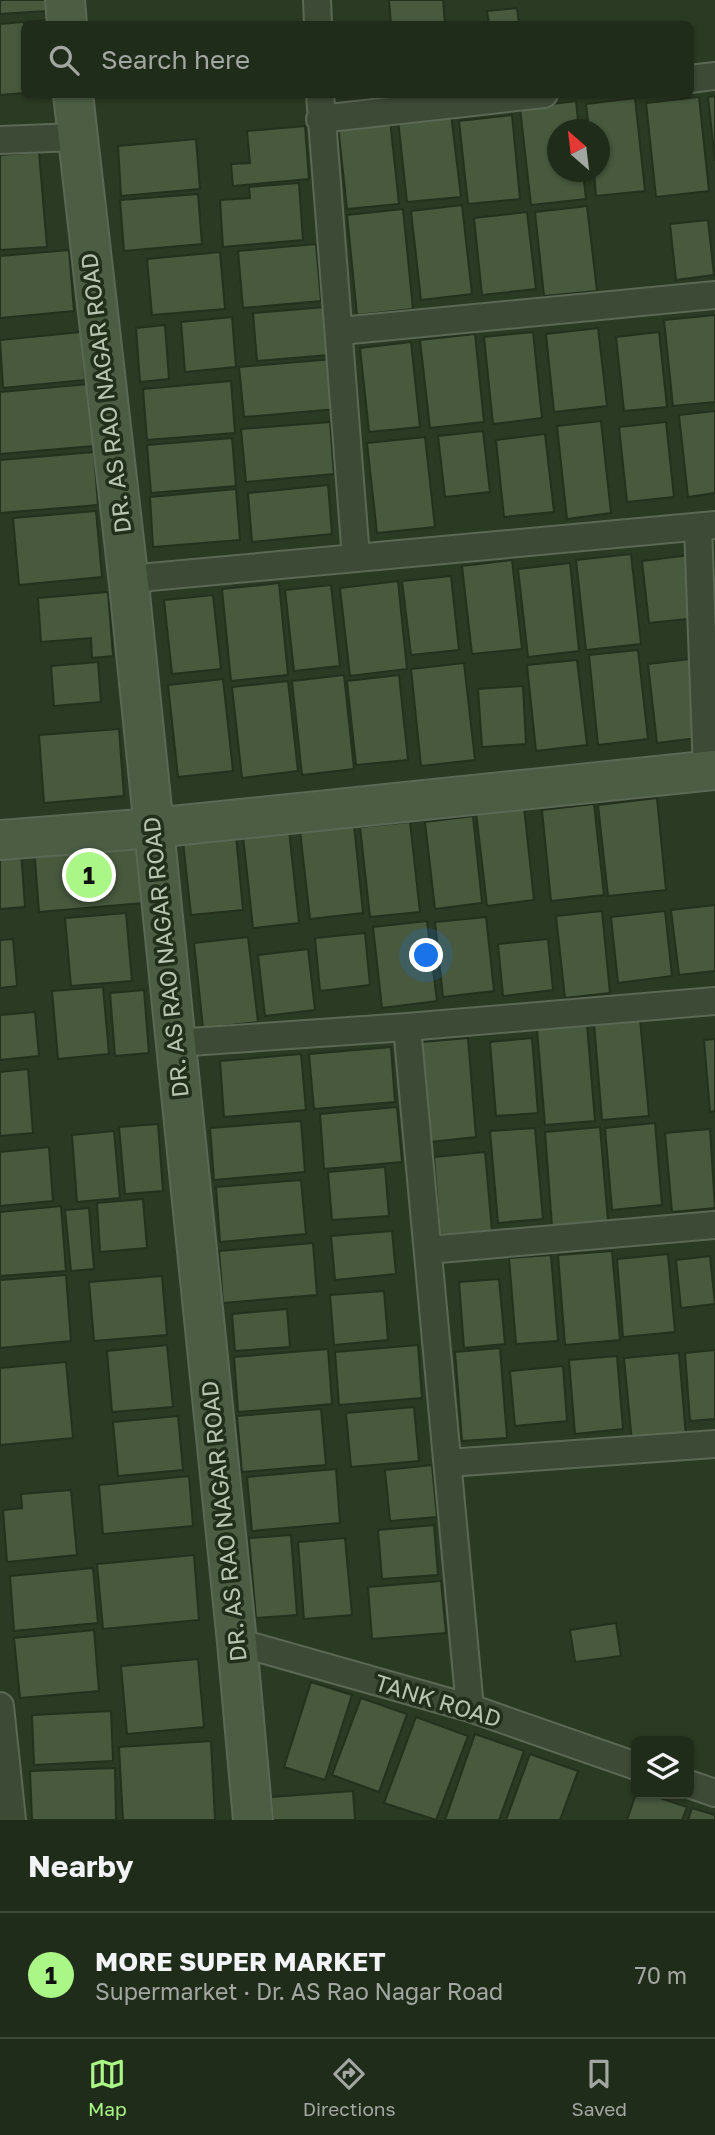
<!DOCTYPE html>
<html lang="en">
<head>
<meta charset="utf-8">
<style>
	:root { --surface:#202c1a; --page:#2d3827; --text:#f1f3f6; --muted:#a2a7a2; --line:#3d4839; --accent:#aaf686 }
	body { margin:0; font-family:"Golos Text",sans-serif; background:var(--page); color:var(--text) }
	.controls { position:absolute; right:21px; bottom:21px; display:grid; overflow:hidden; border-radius:10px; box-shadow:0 2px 5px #0004 }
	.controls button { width:63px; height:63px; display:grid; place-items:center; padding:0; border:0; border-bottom:2px solid var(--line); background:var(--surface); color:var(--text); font:35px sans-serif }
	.compass { position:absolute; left:547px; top:119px; width:63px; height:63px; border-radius:50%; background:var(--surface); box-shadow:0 2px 5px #0004; rotate:332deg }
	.you { position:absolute; left:427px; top:956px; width:24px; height:24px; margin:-18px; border:5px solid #fff; border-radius:50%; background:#1a73e8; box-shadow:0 0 0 10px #1a73e833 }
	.badge { display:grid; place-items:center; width:46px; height:46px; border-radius:50%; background:var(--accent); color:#111; font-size:23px; font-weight:700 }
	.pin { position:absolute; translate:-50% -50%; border:4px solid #fff; box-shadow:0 2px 7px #0006 }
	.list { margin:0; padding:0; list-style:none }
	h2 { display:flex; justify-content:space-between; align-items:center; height:91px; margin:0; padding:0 28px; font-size:30px }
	h2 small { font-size:23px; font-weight:400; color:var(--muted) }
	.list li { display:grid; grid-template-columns:46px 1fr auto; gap:21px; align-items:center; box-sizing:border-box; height:126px; padding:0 28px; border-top:2px solid var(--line) }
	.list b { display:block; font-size:26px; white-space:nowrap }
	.list p { margin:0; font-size:23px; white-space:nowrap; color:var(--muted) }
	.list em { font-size:23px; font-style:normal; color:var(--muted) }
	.icon { flex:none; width:38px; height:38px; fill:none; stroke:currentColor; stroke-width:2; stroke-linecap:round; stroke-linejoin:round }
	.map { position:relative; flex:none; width:715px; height:1820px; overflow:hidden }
	.search { position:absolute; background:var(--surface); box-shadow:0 2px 5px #0004; left:21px; right:21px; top:21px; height:77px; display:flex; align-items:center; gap:18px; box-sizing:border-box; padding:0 24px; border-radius:10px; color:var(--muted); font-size:26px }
	.sheet { height:217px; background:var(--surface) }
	nav { display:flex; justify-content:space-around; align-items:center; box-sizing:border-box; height:98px; border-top:2px solid var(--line); background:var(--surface); font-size:19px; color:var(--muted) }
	nav a { display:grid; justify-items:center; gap:4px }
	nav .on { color:var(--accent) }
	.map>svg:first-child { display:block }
	.building { fill:#48593e; stroke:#24311d; stroke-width:2 }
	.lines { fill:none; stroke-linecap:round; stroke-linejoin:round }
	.street-casing { stroke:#5b6854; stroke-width:30 }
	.secondary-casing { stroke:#5b6854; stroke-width:42 }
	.street { stroke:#3d4a36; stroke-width:26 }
	.secondary { stroke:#4c5d44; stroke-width:38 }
	.labels { text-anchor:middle; stroke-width:7; stroke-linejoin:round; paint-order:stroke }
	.street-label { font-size:23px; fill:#b8c6b1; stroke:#222f1b }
</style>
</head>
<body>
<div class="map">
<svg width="715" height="1820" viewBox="0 0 715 1820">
	<rect width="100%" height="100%" fill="#2b3a22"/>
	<path class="building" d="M0,0H47V11L0,14Z
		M389,0H443L445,24H391Z
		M517,8L519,24H489L487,11Z
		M47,20L48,24H24V93L0,95V24Z
		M715,96V161L708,97Z
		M699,97L709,191L656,197L646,103Z
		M635,98L645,191L596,196L594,172H600V130H589L586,104Z
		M576,101L579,130H558V172H583L586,199L531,205L520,108Z
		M451,114L461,197L407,202L398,120Z
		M512,115L520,199L468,204L459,121Z
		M390,120L399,204L347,209L338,126Z
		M305,126L309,179L233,186L231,164L250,163L247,131Z
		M196,139L200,189L121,196L118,146Z
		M39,152L47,247L0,250V155Z
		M299,183L303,240L223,247L220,200L250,198L249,187Z
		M198,194L202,244L124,251L120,200Z
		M462,205L472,294L421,300L411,211Z
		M587,206L597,291L544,296L535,212Z
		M403,209L413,309L357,315L347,215Z
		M527,212L536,289L482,295L474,218Z
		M708,220L714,275L676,280L670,224Z
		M316,244L321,301L243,308L238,251Z
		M69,250L74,311L0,318V256Z
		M220,252L225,309L152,315L147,259Z
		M325,307L329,355L257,361L253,313Z
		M715,315V402L673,406L664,320Z
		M232,317L236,367L185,372L181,322Z
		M165,325L169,379L140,382L136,328Z
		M598,328L607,406L554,412L546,334Z
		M81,332L85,380L3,388L0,340Z
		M533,332L542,418L493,424L484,337Z
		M659,332L667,407L624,411L616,337Z
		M475,334L484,422L430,428L420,340Z
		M411,342L420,427L369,432L360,348Z
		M333,359L337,409L244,417L239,367Z
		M231,381L235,433L147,440L143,389Z
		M89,384L94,446L0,454V392Z
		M715,411V493L688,497L679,415Z
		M601,421L611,513L567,519L557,426Z
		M330,422L334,474L246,482L241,429Z
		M666,422L674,497L627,502L619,427Z
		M483,431L490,492L445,497L438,436Z
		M545,434L554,512L504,517L496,440Z
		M425,437L435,527L377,533L367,443Z
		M232,438L236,486L151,493L147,445Z
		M94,452L98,505L0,513V460Z
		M328,485L332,534L252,542L248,493Z
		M236,489L240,540L153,547L150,497Z
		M96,511L102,577L19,585L13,518Z
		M631,554L641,644L586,650L576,560Z
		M690,555L697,618L649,623L642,561Z
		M512,560L522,649L472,654L462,566Z
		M570,563L579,651L528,657L518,569Z
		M451,576L459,650L411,655L402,581Z
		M398,581L407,669L350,676L340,588Z
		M279,583L288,675L231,681L222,589Z
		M331,585L340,666L294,671L285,590Z
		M108,592L113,656L92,658L91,638L41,642L38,598Z
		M213,595L221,669L172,674L164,600Z
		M638,650L648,739L598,745L589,655Z
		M690,659L698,738L657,743L648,664Z
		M577,660L587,745L536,751L527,665Z
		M98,662L101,702L54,706L51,666Z
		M464,663L475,760L421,766L411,669Z
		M344,675L354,769L302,775L292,681Z
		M399,675L408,760L356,765L347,681Z
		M223,679L233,771L178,777L168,685Z
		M288,681L298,771L242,778L232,687Z
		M523,686L526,744L482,747L478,689Z
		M119,729L124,796L44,803L39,735Z
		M657,798L666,890L608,896L598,805Z
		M594,804L604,895L551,901L542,810Z
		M524,807L534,900L487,906L476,812Z
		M473,816L482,903L435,909L425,822Z
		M410,822L420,912L370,917L360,827Z
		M354,825L363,913L310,919L300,831Z
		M289,830L299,923L253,928L243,836Z
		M236,836L243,910L191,915L183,842Z
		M138,838L143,903L39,912L34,847Z
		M21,851L25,907L0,909V852Z
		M715,905V971L679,975L671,910Z
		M602,911L610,993L565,998L556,916Z
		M665,911L672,976L618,983L611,917Z
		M126,913L132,981L71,986L65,918Z
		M486,917L494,991L443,997L435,922Z
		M427,921L437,1001L382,1008L373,927Z
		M365,933L370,985L320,991L315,938Z
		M248,937L258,1022L203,1028L194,943Z
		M13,939L17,986L0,988V940Z
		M548,939L553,990L503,996L498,944Z
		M308,949L315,1010L265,1016L258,955Z
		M103,987L109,1054L58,1059L52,991Z
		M144,990L149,1053L115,1056L110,993Z
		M35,1012L39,1056L0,1060V1015Z
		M640,1019L649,1116L602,1120L594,1023Z
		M587,1025L595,1121L545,1125L537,1029Z
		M468,1038L476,1137L430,1142L422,1042Z
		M532,1038L538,1113L496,1116L490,1042Z
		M715,1039V1111L710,1112L704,1040Z
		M391,1047L395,1102L314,1109L309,1054Z
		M301,1054L306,1110L224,1117L220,1061Z
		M28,1069L33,1133L0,1136V1072Z
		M397,1107L402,1162L324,1169L320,1114Z
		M301,1121L305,1172L214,1180L210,1128Z
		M655,1123L662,1205L612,1210L605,1128Z
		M158,1124L163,1191L125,1194L119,1127Z
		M600,1127L608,1221L552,1226L545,1132Z
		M535,1128L543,1219L498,1223L490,1131Z
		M710,1129L715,1208L672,1212L665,1133Z
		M114,1131L120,1198L77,1202L72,1135Z
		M49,1147L53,1201L0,1206V1152Z
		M485,1152L492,1231L440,1235L434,1157Z
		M385,1167L389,1216L332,1220L328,1172Z
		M301,1180L306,1234L220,1242L216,1187Z
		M143,1199L147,1248L100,1252L97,1203Z
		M61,1206L66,1271L0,1276V1212Z
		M89,1208L94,1269L71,1271L65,1210Z
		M392,1231L396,1274L335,1280L331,1236Z
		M313,1243L317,1295L223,1303L219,1251Z
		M612,1251L620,1340L565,1345L558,1255Z
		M668,1254L675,1332L623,1337L617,1259Z
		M551,1255L558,1341L516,1344L509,1258Z
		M710,1256L715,1304L681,1308L676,1260Z
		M66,1275L71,1341L0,1348V1280Z
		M162,1276L167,1335L94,1341L89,1282Z
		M499,1279L505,1344L464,1348L459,1282Z
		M384,1291L388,1340L334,1345L330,1295Z
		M287,1309L290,1347L235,1351L232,1314Z
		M167,1345L173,1407L112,1412L107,1351Z
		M418,1345L422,1398L339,1405L335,1352Z
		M500,1348L507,1438L462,1441L455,1352Z
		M328,1349L332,1404L238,1412L234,1357Z
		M715,1350V1419L690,1421L685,1353Z
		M679,1353L686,1437L632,1442L624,1358Z
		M617,1356L623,1429L575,1434L569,1360Z
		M66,1362L73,1438L0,1445V1368Z
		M563,1366L567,1421L515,1426L510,1371Z
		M414,1407L419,1461L351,1467L346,1413Z
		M321,1409L326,1465L242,1472L237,1416Z
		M178,1416L183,1470L118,1476L113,1422Z
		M432,1465L437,1517L390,1521L385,1470Z
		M336,1469L340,1523L252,1531L247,1477Z
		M189,1476L193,1526L103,1534L99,1485Z
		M71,1490L77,1555L7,1562L3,1510L22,1508L21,1494Z
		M434,1525L438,1575L382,1579L378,1530Z
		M291,1535L297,1615L256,1618L249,1538Z
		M345,1538L352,1615L304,1619L298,1542Z
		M194,1555L199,1620L103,1629L97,1564Z
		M93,1568L98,1623L14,1631L10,1576Z
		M441,1581L446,1633L372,1639L368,1587Z
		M616,1623L621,1656L575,1662L570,1630Z
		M94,1630L99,1691L20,1698L14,1638Z
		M198,1659L204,1727L127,1734L121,1666Z
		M311,1682L352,1695L325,1780L284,1767Z
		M361,1698L407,1714L379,1792L332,1775Z
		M111,1711L113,1761L34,1765L32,1715Z
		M416,1717L468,1736L436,1820L384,1803Z
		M475,1734L524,1751L499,1820H445Z
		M211,1741L215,1820H123L119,1747Z
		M530,1754L578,1771L560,1820H506Z
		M115,1768L116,1820H32L30,1771Z
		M353,1791L355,1820H273L271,1797Z
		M636,1794H648L687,1807L682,1820H627Z
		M692,1808L715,1815V1820H688Z"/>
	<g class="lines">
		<g class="street-casing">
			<path id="street" d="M317,0L318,24
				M690,79L715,76
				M320,94L356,558
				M320,119L544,94
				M0,140L76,137
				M340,331L715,295
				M698,527L707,771
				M129,584L150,577L715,525
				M407,1027L470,1708
				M175,1043L407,1027L715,1001
				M428,1250L715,1225
				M448,1463L715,1444
				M237,1642L470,1708L636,1766
				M0,1706L12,1820
				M689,1784L715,1793"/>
		</g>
		<g class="secondary-casing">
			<path id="secondary" d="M65,0L67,24
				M73,94L129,584L237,1642L253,1820
				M0,840L153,828L715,770"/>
		</g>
		<use href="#street" class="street"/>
		<use href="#secondary" class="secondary"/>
	</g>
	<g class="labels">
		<g class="street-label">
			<text transform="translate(106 393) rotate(-97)" y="8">DR. AS RAO NAGAR ROAD</text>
			<text transform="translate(166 957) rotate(-96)" y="8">DR. AS RAO NAGAR ROAD</text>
			<text transform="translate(224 1521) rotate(-96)" y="8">DR. AS RAO NAGAR ROAD</text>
			<text transform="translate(438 1701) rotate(17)" y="8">TANK ROAD</text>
		</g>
	</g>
</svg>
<div class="controls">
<button><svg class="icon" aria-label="layers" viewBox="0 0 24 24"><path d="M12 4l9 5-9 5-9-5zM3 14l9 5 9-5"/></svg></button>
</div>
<svg class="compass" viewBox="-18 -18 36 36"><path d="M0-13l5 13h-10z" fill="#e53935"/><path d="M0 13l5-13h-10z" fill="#a2a7a2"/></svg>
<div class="you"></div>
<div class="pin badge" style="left:89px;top:875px">1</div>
<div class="search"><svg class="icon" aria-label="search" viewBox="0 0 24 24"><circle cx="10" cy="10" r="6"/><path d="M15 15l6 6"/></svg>Search here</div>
</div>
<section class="sheet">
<h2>Nearby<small></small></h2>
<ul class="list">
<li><span class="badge">1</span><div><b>MORE SUPER MARKET</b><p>Supermarket · Dr. AS Rao Nagar Road</p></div><em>70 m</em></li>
</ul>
</section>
<nav>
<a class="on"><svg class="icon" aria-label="map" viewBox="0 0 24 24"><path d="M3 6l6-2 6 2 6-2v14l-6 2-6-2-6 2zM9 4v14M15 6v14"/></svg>Map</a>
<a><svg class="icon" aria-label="directions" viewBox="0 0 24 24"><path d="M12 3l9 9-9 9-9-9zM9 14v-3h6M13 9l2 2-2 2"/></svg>Directions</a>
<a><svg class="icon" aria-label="saved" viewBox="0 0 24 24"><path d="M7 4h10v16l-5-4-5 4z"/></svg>Saved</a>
</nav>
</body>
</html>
